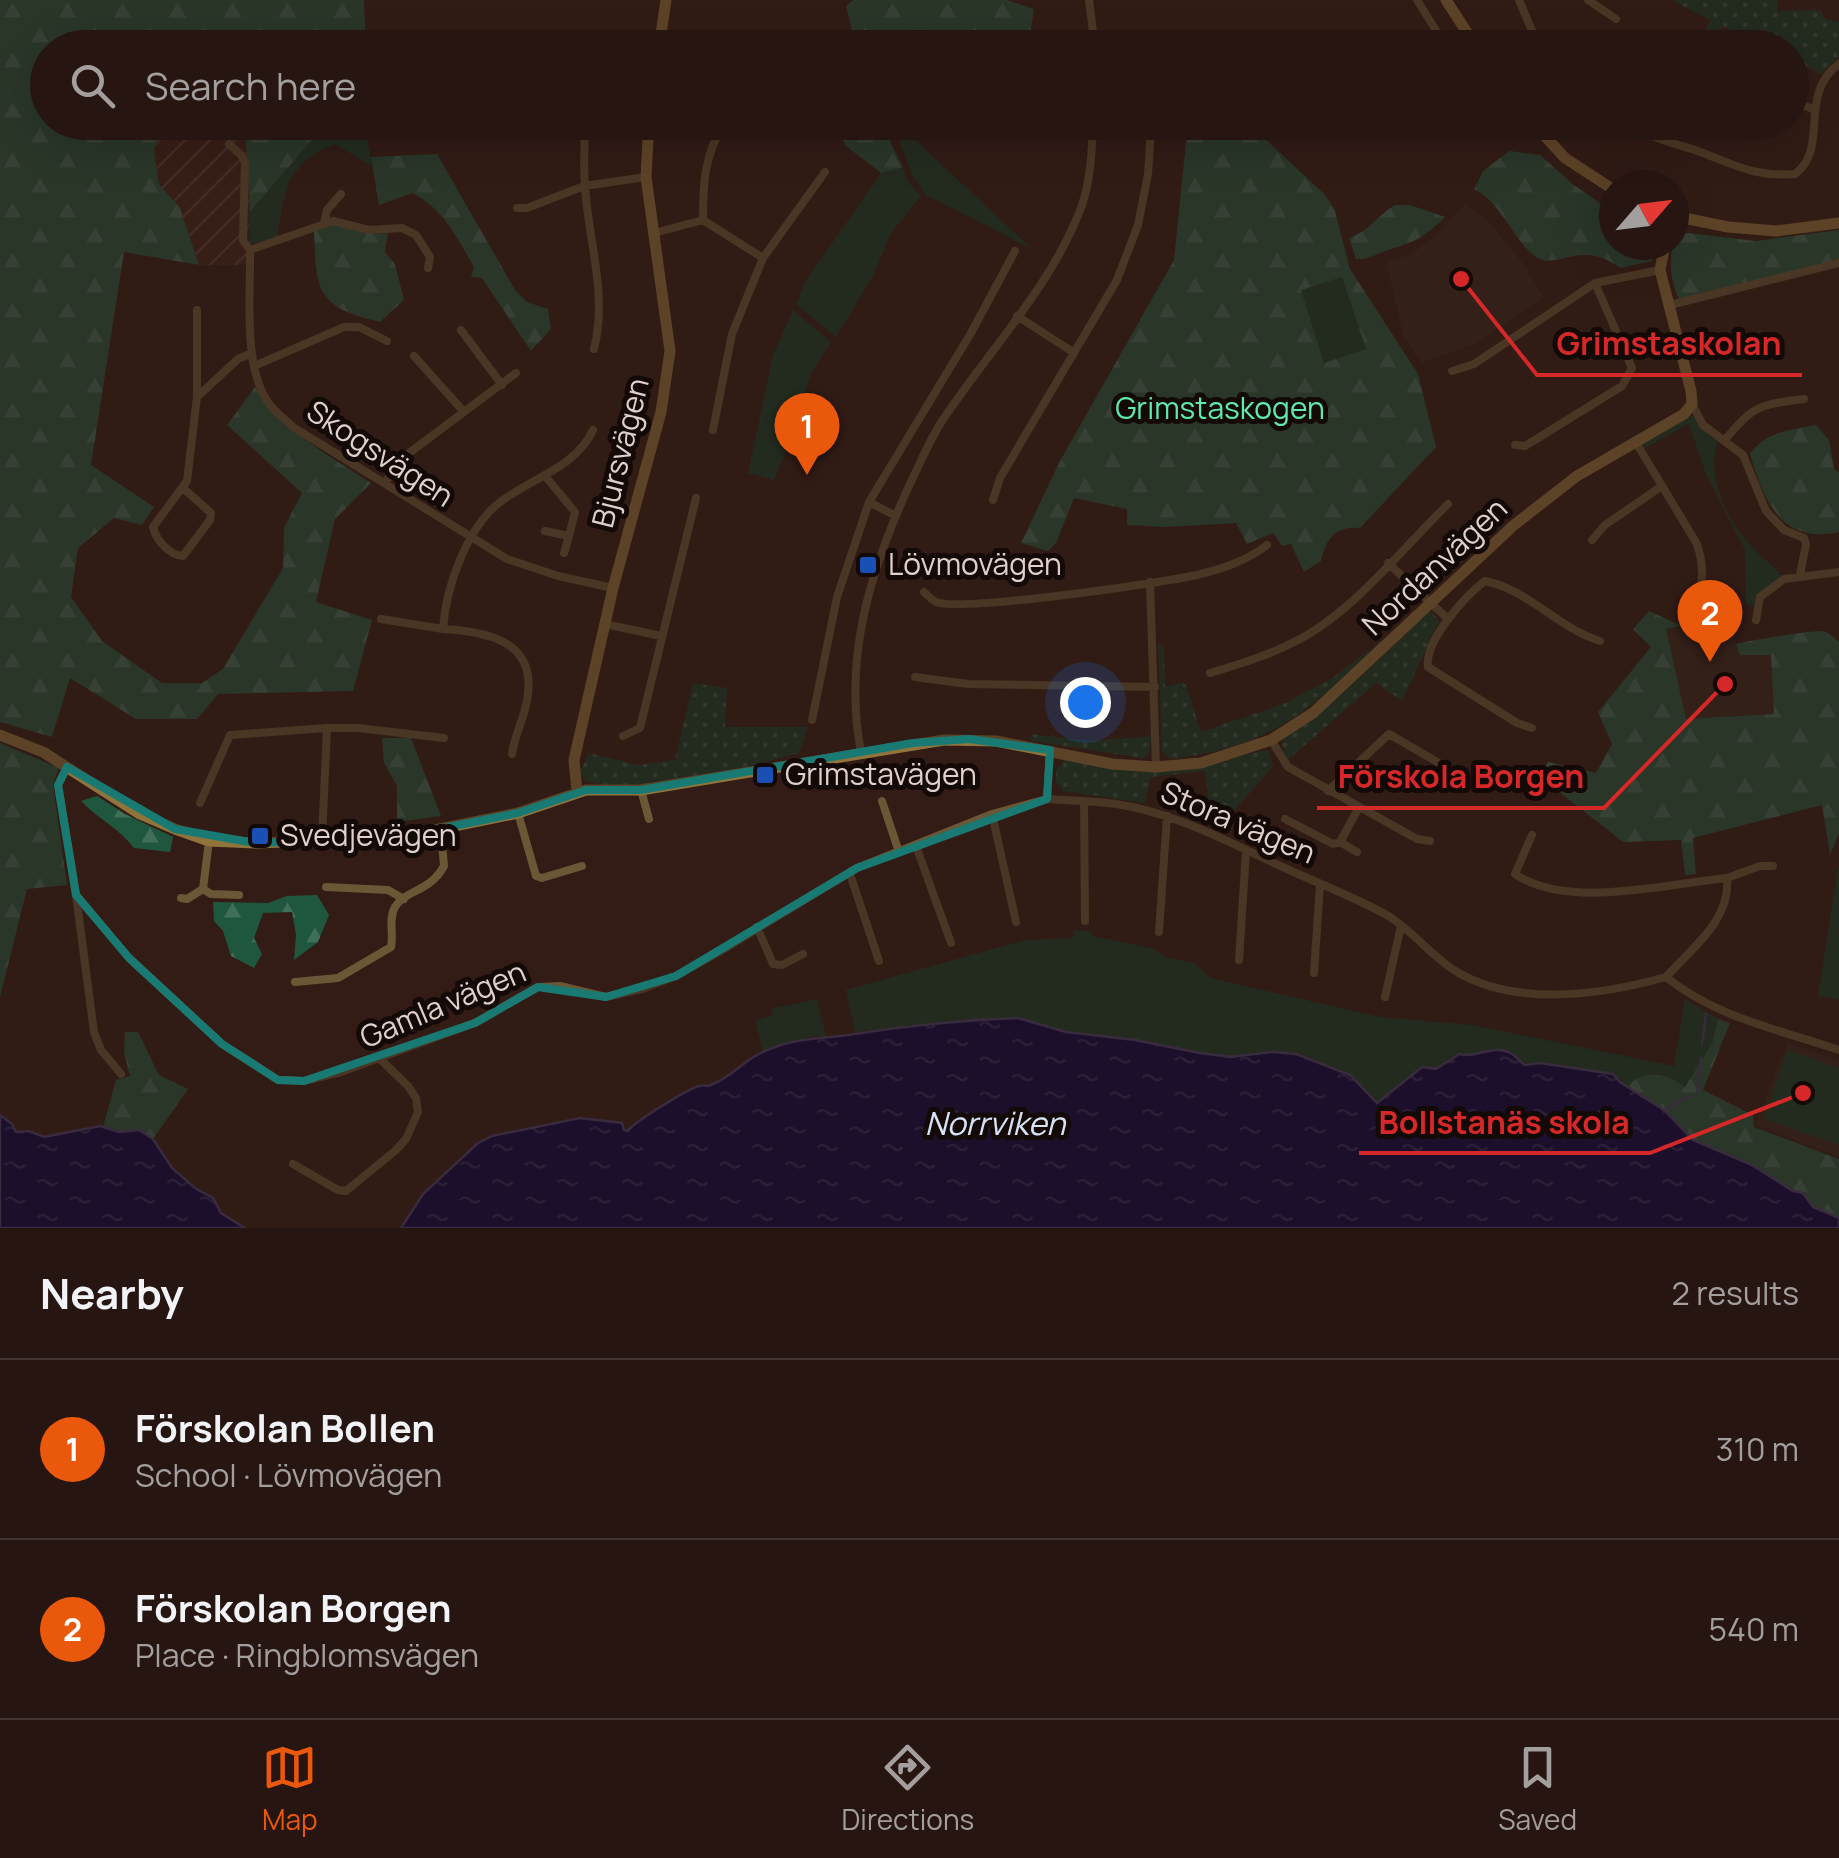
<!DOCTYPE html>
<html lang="en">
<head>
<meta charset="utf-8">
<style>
	:root { --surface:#261510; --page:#32221e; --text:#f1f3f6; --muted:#a49f9f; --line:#423430; --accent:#ea580c }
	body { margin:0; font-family:Manrope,sans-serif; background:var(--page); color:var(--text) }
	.compass { position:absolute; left:1599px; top:170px; width:90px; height:90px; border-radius:50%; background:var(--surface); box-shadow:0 10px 40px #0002; rotate:62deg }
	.you { position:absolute; left:1085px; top:702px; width:35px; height:35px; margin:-25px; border:8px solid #fff; border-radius:50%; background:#1a73e8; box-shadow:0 0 0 15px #1a73e833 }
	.badge { display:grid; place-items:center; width:65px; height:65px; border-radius:50%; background:var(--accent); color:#fff; font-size:32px; font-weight:700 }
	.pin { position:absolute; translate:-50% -82px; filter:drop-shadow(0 2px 5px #0008) }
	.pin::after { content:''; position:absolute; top:52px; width:35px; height:30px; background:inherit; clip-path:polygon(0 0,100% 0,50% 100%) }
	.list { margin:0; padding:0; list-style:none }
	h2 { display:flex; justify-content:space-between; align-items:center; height:130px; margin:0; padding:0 40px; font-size:42px }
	h2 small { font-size:32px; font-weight:400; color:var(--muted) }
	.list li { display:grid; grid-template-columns:65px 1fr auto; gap:30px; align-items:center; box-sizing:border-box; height:180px; padding:0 40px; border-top:2px solid var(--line) }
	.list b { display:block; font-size:38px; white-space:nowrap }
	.list p { margin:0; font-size:32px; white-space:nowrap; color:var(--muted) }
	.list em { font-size:32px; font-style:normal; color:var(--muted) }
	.icon { flex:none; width:55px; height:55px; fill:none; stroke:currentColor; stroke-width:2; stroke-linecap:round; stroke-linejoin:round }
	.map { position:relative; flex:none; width:1839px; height:1228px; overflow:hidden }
	.search { position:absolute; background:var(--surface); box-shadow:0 10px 40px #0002; left:30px; right:30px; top:30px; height:110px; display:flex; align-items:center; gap:25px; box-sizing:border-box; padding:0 35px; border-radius:55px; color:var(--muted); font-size:38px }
	.sheet { height:490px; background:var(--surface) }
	nav { display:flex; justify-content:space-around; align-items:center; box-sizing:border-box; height:140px; border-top:2px solid var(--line); background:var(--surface); font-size:28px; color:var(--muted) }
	nav a { display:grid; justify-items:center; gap:5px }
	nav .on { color:var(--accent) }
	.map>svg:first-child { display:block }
	.industrial { fill:url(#industrial-furrows) }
	.education { fill:#36261c }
	.grass { fill:url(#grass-dots) }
	.forest { fill:url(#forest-firs) }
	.park { fill:#133e2b }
	.water { fill:url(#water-ripples); stroke:#433f6d; stroke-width:2.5 }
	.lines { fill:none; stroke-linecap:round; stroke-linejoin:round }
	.stream { stroke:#433f6d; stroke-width:2.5 }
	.street { stroke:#695735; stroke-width:8 }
	.secondary { stroke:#91743c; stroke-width:11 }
	.marked { fill:none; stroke:#197a73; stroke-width:8; stroke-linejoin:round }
	.transit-dot { fill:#1a4fb4; stroke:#130906; stroke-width:4 }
	.labels { text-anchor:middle; stroke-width:10; stroke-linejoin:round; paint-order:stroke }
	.park-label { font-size:30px; fill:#5eeaab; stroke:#130906 }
	.street-label { font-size:30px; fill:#dfd0cb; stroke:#130906 }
	.poi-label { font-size:30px; fill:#dfd0cb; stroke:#130906; text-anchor:start }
	.water-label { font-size:32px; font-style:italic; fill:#d8e3f7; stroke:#130906 }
	.leader { fill:none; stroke:#d62828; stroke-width:4 }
	.callout-dot { fill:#d62828; stroke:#130906; stroke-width:4 }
	.callout-label { font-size:32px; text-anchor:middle; font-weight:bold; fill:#d62828; stroke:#130906; stroke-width:10; stroke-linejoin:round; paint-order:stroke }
</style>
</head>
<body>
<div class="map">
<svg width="1839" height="1228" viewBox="0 0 1839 1228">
	<defs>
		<pattern id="industrial-furrows" width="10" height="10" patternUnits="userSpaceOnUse" patternTransform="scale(2.5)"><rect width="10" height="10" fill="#3e2218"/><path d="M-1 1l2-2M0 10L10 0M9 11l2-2" fill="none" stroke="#594138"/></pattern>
		<pattern id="grass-dots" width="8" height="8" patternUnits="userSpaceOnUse" patternTransform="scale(2.5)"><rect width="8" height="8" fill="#133e2b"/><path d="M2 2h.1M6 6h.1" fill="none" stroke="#355948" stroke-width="1.8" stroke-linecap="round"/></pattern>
		<pattern id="forest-firs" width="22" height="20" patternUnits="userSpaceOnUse" patternTransform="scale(2.5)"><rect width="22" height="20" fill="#1f573e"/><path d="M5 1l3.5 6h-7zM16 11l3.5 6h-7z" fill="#3f6e59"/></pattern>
		<pattern id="water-ripples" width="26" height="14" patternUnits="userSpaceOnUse" patternTransform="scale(2.5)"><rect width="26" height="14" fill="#000145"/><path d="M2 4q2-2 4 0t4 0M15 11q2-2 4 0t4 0" fill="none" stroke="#25255e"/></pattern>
	</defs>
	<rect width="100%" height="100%" fill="#321c15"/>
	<path class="industrial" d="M161,123H245L250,212L247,265H199L180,208L159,184L154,151Z"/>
	<path class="education" d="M1465,204L1489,222L1522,262L1544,297L1476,344L1421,363L1403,335L1386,262L1412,254L1437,234Z
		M1729,619L1740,655H1771L1774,714L1685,719L1666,629Z
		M1787,1043L1839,1060V1157L1755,1125Z"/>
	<path class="grass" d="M1671,0H1777L1778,11L1820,10L1825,19L1839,22V57L1821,74L1792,59V48L1767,47L1723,26L1717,36L1706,30L1710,20Z
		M1427,612H1432L1439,621L1402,701L1376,683L1288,760L1281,744L1284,736L1315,717L1366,672Z
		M1389,635C1314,706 1279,745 1171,759L1162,751L1158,642L1164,648L1165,687L1182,682L1186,685L1201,732L1283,704L1331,679Z
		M693,683L727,688L725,727H808L799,753C739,768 645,801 584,780L580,771L589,753L638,765L675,760Z
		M1031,734L1089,741L1152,736L1149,754L1144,758L1031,741Z
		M1263,750L1269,751L1273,766L1228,818L1212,825L1205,771L1151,777L1145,803L1063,791L1056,783V770L1065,759C1149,775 1181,774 1263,750Z"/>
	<path class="forest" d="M0,0H364L366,47L48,48V122L161,123L154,151L159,184L180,208L199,265L124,252L91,465L154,507L142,525L114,518L78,548L71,597L102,641L162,683H202L223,669L283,568L284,528L302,493L227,425L255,387C280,431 330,455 371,483L335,519L316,602L372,620L353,691L218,694L197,719H136L70,678L52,737L0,722Z
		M853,0H1007L1034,9L1029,41L1043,47H1021L1006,39L992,44L993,47H856L846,6Z
		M245,123H322L320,131L250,212Z
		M834,123H932L889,139L903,168L881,173L846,146Z
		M1188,123H1248L1325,195L1335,211L1350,269L1418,374L1436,447L1360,528C1336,526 1326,538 1321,561L1304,572L1291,544L1282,546L1273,533L1247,544L1236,523L1167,527L1127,525V509L1074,498L1056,543L1048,551L1021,543L1060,461L1174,260Z
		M1509,151L1540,155L1574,185L1614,213V245H1656L1652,261L1620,268C1582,239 1557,269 1538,258C1517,247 1500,200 1474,189L1483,171Z
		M437,154L515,290L527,302L548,309L551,329L531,351L482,278L471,277L474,267C458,239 442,207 412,193L379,205L371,157Z
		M1395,205H1410L1445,217C1422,239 1416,241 1388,250C1376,254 1368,260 1356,259L1349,238C1369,231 1377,216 1395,205Z
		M337,224L375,234L388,233L385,252L395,264L404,300L380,322C316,307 316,291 314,230Z
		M1839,230V260L1679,299C1669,279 1667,249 1680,232L1756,241Z
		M1816,425L1829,440L1834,469L1839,472V532C1781,545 1763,499 1750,454C1766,431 1790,430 1816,425Z
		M1649,611L1682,626L1666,629L1686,719L1774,714L1771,655H1740L1736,644C1748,641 1818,628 1826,632C1831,634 1835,639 1839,642V833L1830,855L1822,805L1693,838L1696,874L1685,875L1681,840L1623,842L1539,776L1548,762L1596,773L1612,744L1598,712L1651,647L1633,629Z
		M382,738H411L441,816L397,822V786L384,763Z
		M0,743L59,768L53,784L67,885L27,889L0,997Z
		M97,796L125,814L173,837L170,852L134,848C119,828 98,819 81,801Z
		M317,895L329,915L318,942L294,960L296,935L292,912L263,913L254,938L262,954L254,968L231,956L223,931L214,921L213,902L268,903L287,896Z
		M1718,1019L1730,1023L1703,1090L1753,1115L1754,1127L1839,1159V1218L1813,1207L1806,1196L1776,1180L1693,1140L1664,1110L1627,1087C1640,1069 1663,1073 1680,1082L1712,1043Z
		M125,1032H138L159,1075L188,1089L153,1139L139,1130L119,1132L103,1127L116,1080L130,1076L124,1053Z"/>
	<path class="park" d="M322,123H363L373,167L335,144C286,164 285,190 277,238L250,244V212L319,132Z
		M909,134L1032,249L926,195L912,175L900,142Z
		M903,168L908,181L921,196L891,233L873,276L836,337L796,304L805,282L881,173Z
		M1342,277L1366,349L1324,363L1301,290Z
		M793,310L831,342L811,373L794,430L774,480L748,473L773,355Z
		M1689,415L1696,417L1702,429L1718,442C1705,477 1729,524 1754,549C1763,559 1774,565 1782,577L1760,593L1756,606L1746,604L1745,550L1706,474L1689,424L1643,449V443Z
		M1838,868H1839V999L1818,996Z
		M1074,931H1091L1092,936L1155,949L1164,957L1194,963L1210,978L1380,1017L1472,1025L1674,1066L1685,999L1718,1019L1712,1043L1685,1087C1668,1073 1642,1067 1627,1087L1613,1074L1458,1054L1449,1058L1440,1067C1415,1070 1398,1089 1377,1103L1350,1075L1296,1054L1230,1057L1200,1053L1135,1040L1066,1032L1018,1018L960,1020L855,1032L846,990L1025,940L1073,938Z
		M817,999L826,1036H813L763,1051L755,1020L772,1016L771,1009Z
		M1787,1050L1839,1068V1145L1764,1119Z"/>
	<path class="water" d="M1018,1018L1066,1032L1135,1040L1200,1053L1230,1057L1273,1052L1296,1054L1350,1075L1377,1103L1422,1067L1436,1069L1459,1054C1476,1059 1494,1043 1512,1054C1517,1057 1520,1062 1525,1065L1540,1063L1613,1074L1620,1082L1664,1110L1693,1140L1752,1165L1793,1191L1803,1193L1813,1207L1839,1218V1228H401L423,1194L478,1143L492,1136L580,1118L622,1123L624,1130L628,1131C632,1123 688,1089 699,1086C709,1084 703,1088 713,1084C733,1076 745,1059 765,1051C794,1038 818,1039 848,1035C904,1026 960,1020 1018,1018Z
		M0,1115L12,1124L16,1132L29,1131L44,1137L100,1126L119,1132L139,1130L153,1139L172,1168L195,1188L213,1198L221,1213L245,1228H0Z"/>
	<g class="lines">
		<path class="stream" d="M1702,1044L1706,1014
			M1697,1093L1701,1058
			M1664,1110L1690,1096"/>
		<path class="street" d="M1089,0L1095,48
			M1417,0L1447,48
			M1519,0L1535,38L1544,48
			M1588,0L1616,19
			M786,48L797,40
			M1792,101L1813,109
			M396,122L397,128L403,133L455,127L465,122
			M517,122L524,127L542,122
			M585,122C585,143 583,165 585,185C588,241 608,293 594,349
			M1495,122L1496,124
			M1629,122C1652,140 1676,143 1703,153C1738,166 1755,177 1795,174C1830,149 1797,94 1839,64
			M229,144L242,156L245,163L243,240L250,250C251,294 242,369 270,405C276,413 286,420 293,427L507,559L558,576L613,588
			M517,208H527L584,186L646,177
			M703,220L763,258L732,334L713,430
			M324,223L327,210L341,194
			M654,233L703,220C703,183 704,155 725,122
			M250,250L333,221L369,230L402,228L416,235L430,257L428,268
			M763,258L825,172
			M1670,305L1839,263
			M1017,316L1073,352
			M461,330L502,385
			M414,356L464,412
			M254,366L344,327H359L387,341
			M1452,371L1474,364L1595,283L1660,270
			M197,397V310
			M1692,404L1703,425L1743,455L1766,511L1784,530L1804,538L1806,544L1800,575
			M1635,441L1697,544C1704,565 1703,580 1698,600
			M1724,441C1754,405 1758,405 1804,399
			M1515,445L1525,446L1622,386L1632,368L1595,283
			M545,476L575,512L569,536L545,531
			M385,483L401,459L516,373
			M183,488L211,513L210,520L183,556C169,555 156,540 153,527L187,481L197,397L238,359L252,353
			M993,500L1000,478L1117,280L1138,225L1148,174L1151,129
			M869,502L896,516
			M1592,540L1605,525L1662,486
			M564,553L569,536
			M1388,563L1448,619
			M1150,582L1156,767
			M924,592C928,596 932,600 936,602C963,612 1161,583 1197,575C1221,569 1247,561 1267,545
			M381,619L443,629
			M1756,620L1760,597L1784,579L1839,572
			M605,624L661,636
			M1210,673C1240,664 1270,655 1298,640C1354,611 1403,548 1448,504
			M915,677L968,684L1155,687
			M812,720L837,597L869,502L971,333L1015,251
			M327,728H358L444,738
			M1532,728L1517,723L1428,667C1424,641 1466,595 1485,581C1529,590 1558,628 1600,641
			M623,736L640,728L696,498
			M1271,740L1288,767L1417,839L1430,841
			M1050,750L1047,799C1070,801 1093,800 1116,804C1177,813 1232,844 1287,869C1320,884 1354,897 1385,914C1412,929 1430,956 1457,972C1517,1007 1602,995 1666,977C1715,1017 1780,1030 1839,1050
			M861,752C843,659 870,572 908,488C919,466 929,441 942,421C989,350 1053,285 1082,205C1091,178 1092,150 1093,122
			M512,754C514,738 521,725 525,709C542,645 496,632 443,629C446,587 467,525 503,500C534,477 576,467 593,430
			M67,767L58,785L76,895L129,958L222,1044L278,1080L304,1081L341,1072L475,1023L538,987L560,986L606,997L642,989L676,976L724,949L857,868L992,814L1047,799
			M641,790L649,819
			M1328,791L1389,734L1463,777
			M882,801L899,852
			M1084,801L1085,921
			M200,803L230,735L327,728L322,839
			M518,813L536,876L542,878L582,866
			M992,814L1016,922
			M1285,819L1333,844L1340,842L1358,809
			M1532,835L1515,874C1567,910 1666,884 1727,878
			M209,841L203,889L211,894L239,895
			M1340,842L1357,852
			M916,846L951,943
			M850,874L879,961
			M326,887L388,890L404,899
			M76,895L94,1032L101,1050L121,1074
			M181,898L187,899L203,889
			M757,927L773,964L782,965L803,954
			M1159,932L1167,816
			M1239,960L1246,851
			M1314,973L1320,884
			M1666,977C1692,948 1731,920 1727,878L1760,866H1773
			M295,982L338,978L391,947C394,934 388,918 395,907C405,890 430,892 444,866L441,830
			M1385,997L1401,926
			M293,1164L338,1190L346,1191L396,1150L406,1139L418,1112L416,1098L408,1086L378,1057"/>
		<path class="secondary" d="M1446,0L1477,48
			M659,48L666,0
			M1532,122L1565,158L1614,190
			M1674,216L1728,227L1776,231L1839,223
			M0,735L43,752L140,814L175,829L209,841L255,843L395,838L518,813L586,790H641L944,740L996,741L1112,764L1156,767L1201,763L1271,740L1313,713L1514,525L1577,476L1684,414L1692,404L1691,391L1660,270L1665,245
			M577,791L574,760L613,588L661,412L670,351L646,177L649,122"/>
	</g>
	<path d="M0 0H1839V1228H0ZM969,739L1050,750L1047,799L857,868L676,976L606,997L538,987L475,1023L304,1081L278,1080L222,1044L129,958L76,895L58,785L67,767L175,829L255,843L395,838L518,813L586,790H641L913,743Z" fill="#321c15" fill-opacity=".55" fill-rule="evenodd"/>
	<path class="marked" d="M969,739L1050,750L1047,799L857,868L676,976L606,997L538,987L475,1023L304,1081L278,1080L222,1044L129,958L76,895L58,785L67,767L175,829L255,843L395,838L518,813L586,790H641L913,743Z"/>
	<g class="transit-dot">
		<rect x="858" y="555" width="20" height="20" rx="5"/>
		<rect x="755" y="765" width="20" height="20" rx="5"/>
		<rect x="250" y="826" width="20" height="20" rx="5"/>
	</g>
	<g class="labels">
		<g class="park-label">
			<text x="1220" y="419">Grimstaskogen</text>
		</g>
		<g class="street-label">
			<text transform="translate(621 453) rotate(-76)" y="10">Bjursvägen</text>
			<text transform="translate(380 454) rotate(33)" y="10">Skogsvägen</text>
			<text transform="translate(1435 567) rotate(-43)" y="10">Nordanvägen</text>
			<text transform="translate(1238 823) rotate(23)" y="10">Stora vägen</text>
			<text transform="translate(443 1005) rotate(-23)" y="10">Gamla vägen</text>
		</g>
		<g class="poi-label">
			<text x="888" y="575">Lövmovägen</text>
			<text x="785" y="785">Grimstavägen</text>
			<text x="280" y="846">Svedjevägen</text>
		</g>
		<g class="water-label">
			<text x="995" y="1135">Norrviken</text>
		</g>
	</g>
	<path class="leader" d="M1461 279L1537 375H1802M1725 684L1604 808H1317M1803 1093L1650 1153H1359"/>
	<g class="callout-dot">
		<circle cx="1461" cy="279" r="10"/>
		<circle cx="1725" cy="684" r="10"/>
		<circle cx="1803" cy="1093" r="10"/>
	</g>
	<g class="callout-label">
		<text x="1669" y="355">Grimstaskolan</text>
		<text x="1461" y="788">Förskola Borgen</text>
		<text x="1504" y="1134">Bollstanäs skola</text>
	</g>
</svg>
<svg class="compass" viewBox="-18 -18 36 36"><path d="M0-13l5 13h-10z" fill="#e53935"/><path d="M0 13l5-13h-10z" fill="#a49f9f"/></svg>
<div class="you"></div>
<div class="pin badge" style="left:807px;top:475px">1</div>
<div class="pin badge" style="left:1710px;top:662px">2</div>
<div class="search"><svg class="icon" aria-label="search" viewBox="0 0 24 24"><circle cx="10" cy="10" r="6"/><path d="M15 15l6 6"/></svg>Search here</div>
</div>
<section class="sheet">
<h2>Nearby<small>2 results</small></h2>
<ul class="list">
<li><span class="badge">1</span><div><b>Förskolan Bollen</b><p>School · Lövmovägen</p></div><em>310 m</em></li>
<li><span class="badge">2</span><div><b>Förskolan Borgen</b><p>Place · Ringblomsvägen</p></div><em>540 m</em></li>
</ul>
</section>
<nav>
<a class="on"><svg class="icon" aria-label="map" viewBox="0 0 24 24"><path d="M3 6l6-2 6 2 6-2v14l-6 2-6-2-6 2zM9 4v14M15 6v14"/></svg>Map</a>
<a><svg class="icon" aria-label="directions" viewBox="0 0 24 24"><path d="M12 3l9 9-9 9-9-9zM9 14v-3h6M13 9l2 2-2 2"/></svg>Directions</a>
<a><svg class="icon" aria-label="saved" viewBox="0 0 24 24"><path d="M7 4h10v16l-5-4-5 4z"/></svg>Saved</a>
</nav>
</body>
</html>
